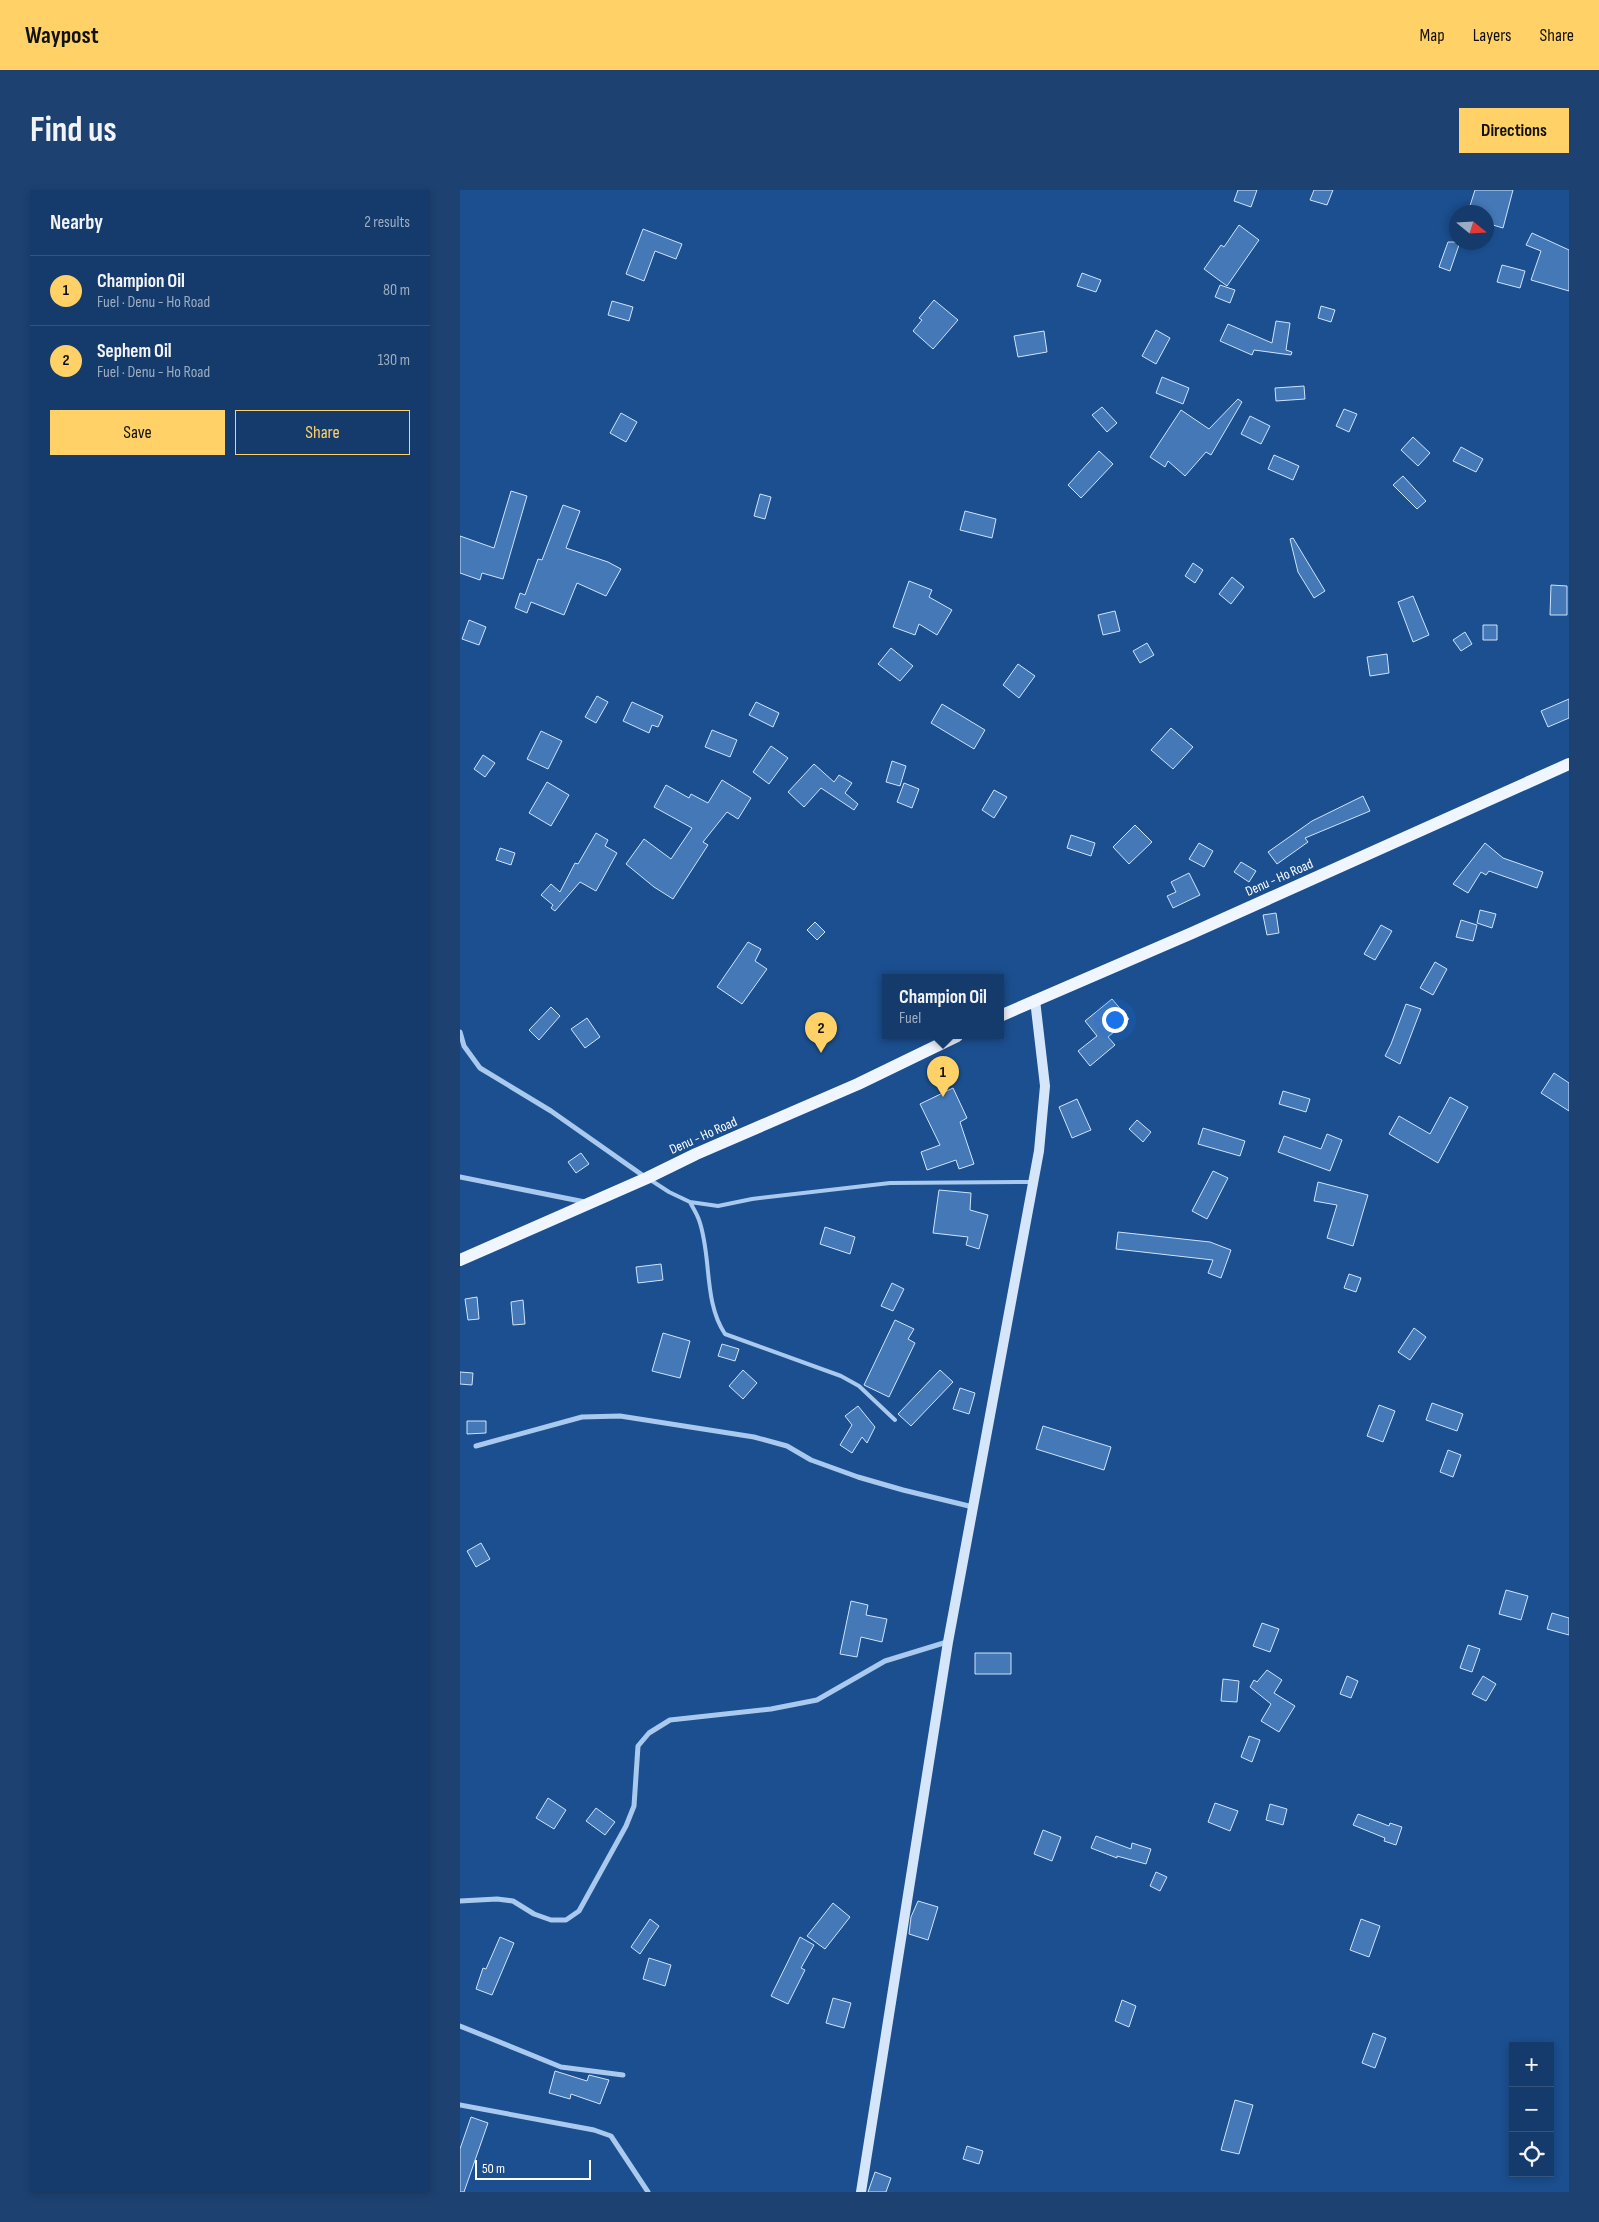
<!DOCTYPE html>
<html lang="en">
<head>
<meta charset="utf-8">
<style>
	:root { --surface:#143b6b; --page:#1d4271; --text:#f1f3f6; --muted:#9dadc1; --line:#33557e; --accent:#ffd166 }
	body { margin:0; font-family:"Sofia Sans Condensed",sans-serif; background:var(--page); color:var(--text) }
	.controls { position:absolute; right:15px; bottom:15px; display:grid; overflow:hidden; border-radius:0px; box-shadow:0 2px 8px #0003 }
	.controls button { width:45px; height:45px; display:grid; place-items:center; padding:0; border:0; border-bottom:1px solid var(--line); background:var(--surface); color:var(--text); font:25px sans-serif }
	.compass { position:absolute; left:989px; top:15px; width:45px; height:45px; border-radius:50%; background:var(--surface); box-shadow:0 2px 8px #0003; rotate:108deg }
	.scale { position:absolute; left:15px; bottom:12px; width:116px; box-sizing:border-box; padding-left:5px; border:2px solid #fff; border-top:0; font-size:14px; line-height:18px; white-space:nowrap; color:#fff; -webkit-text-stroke:4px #1b4f8f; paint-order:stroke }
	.you { position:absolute; left:654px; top:829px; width:18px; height:18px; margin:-12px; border:4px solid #fff; border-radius:50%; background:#1a73e8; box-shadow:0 0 0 8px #1a73e833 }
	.badge { display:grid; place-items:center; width:32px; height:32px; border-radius:50%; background:var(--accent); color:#111; font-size:16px; font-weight:700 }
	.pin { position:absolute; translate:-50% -41px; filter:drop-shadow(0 1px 2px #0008) }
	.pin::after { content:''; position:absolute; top:26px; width:18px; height:15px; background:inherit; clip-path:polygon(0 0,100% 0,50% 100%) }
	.popup { position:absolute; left:422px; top:784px; width:122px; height:65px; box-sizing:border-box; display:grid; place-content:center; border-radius:0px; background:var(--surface); filter:drop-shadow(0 1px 4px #0005); font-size:16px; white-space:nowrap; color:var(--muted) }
	.popup b { font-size:19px; color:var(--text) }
	.popup::after { content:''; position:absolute; left:50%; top:100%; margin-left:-10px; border:10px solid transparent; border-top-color:var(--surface) }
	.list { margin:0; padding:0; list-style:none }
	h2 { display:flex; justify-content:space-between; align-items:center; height:65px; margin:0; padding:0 20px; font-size:21px }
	h2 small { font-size:16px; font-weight:400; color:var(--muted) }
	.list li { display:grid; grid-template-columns:32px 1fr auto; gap:15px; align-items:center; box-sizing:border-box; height:70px; padding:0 20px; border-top:1px solid var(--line) }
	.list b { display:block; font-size:19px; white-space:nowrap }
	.list p { margin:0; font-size:16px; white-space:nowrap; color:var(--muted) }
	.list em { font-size:16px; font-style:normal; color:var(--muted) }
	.actions { display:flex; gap:10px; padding:15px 20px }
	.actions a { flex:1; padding:11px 0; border:1px solid var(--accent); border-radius:0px; text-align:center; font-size:18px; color:var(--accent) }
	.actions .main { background:var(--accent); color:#111 }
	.icon { flex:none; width:28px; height:28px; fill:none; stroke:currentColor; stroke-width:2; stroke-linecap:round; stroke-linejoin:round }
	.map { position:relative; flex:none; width:1109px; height:2002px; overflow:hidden; border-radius:0px }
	header { display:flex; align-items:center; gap:30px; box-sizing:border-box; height:70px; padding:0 25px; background:var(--accent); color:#111 }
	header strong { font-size:24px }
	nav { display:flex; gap:28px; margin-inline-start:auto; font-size:18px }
	.intro { display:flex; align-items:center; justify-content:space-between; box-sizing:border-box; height:120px; padding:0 30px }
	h1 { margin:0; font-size:35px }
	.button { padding:12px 22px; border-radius:0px; background:var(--accent); color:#111; font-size:18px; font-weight:700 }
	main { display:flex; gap:30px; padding:0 30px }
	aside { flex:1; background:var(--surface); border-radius:0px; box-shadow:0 2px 8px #0003 }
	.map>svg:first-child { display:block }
	.building { fill:#4478b7; stroke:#cfe3fa }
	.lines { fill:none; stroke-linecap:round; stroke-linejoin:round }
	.lane { stroke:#a9c9ee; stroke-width:4 }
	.street { stroke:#a9c9ee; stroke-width:5 }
	.secondary { stroke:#d6e6fa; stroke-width:10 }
	.primary { stroke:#f0f6ff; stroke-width:12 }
	.labels { text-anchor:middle; stroke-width:4.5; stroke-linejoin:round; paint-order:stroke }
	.street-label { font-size:14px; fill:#fff; stroke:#1b4f8f }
</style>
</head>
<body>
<header>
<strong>Waypost</strong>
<nav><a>Map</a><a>Layers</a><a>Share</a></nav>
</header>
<div class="intro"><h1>Find us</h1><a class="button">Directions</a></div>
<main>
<aside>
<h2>Nearby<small>2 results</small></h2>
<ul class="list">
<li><span class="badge">1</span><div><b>Champion Oil</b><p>Fuel · Denu - Ho Road</p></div><em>80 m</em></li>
<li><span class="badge">2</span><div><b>Sephem Oil</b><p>Fuel · Denu - Ho Road</p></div><em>130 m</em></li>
</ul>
<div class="actions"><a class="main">Save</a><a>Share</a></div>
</aside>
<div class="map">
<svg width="1109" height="2002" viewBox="0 0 1109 2002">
	<rect width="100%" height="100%" fill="#1b4f8f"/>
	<path class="building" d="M778,0H797L791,17L774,11Z
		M854,0H873L867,15L850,10Z
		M1015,0H1053L1043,38L1026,33V22H1008Z
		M779,35L799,50L767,96L744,79L761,55L764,57Z
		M183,39L222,54L216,69L195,61L184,91L166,84Z
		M1072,43L1109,60V101L1071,90L1081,61L1066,55Z
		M988,52H1000L990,81L979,77Z
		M1042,75L1065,81L1060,98L1037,92Z
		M622,83L641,90L636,102L617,96Z
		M760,95L775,100L770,113L755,107Z
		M474,110L498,130L473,159L453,141L462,130L459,128Z
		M152,111L173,117L169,131L148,125Z
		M861,116L875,120L871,132L858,128Z
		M816,131L830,133L826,160L832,162L831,165L794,160L792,165L760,151L768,134L812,153Z
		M696,140L710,148L696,174L682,166Z
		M584,141L587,162L558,167L554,146Z
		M702,187L729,198L723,214L696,203Z
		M844,196L845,209L816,211L815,198Z
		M778,209L782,212L751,265L746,262L725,286L708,271L705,277L690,267L721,220L749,239Z
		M642,217L657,233L647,242L632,225Z
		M884,219L897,224L889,242L876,236Z
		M161,223L177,232L166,252L150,243Z
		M790,226L810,236L801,254L781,244Z
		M953,247L970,263L958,276L941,260Z
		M1001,257L1023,269L1016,282L993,271Z
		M639,261L653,274L621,308L608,295Z
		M814,265L839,276L833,290L808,279Z
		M943,286L966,311L957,319L933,295Z
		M51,301L67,306L43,389L22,383L20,390L0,383V346L34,358Z
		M300,304L311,307L305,329L294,326Z
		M103,315L120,321L106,358L148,372L161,379L146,406L117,393L104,425L71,412L67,423L55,418L60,403L65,405L78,369L82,370Z
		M505,321L536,329L532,348L500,340Z
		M833,348L865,401L854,408L838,382L830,349Z
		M733,373L743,380L735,393L725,386Z
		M772,387L784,397L771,414L759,404Z
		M449,391L472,400L469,407L492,420L477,445L459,434L455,445L433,437Z
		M1091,395L1107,396V425H1090Z
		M953,406L969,445L953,452L938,412Z
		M655,421L660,441L643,445L638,425Z
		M9,430L26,437L19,455L2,449Z
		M1023,435H1037V450H1023Z
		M1005,442L1012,454L1001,461L993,450Z
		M687,453L694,465L680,473L673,461Z
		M431,458L453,476L440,491L418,474Z
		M927,464L929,483L910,486L907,467Z
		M558,474L575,486L559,508L543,495Z
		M137,506L148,512L136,533L125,527Z
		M1109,509V528L1088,537L1081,521Z
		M172,512L203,526L198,537L192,535L189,543L163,531Z
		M296,512L319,523L313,537L289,525Z
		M482,514L525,540L514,559L471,533Z
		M711,538L733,557L713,579L691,560Z
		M252,540L277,550L270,567L245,557Z
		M81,541L102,551L88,579L67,569Z
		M311,556L328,568L309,594L293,582Z
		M23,565L35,573L25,587L14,579Z
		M432,571L446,576L440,596L426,592Z
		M354,574L374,592L379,585L392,593L385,603L398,614L394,620L361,598L344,617L328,602Z
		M262,590L291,608L278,629L267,622L243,652L248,655L213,709L194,697L166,674L184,649L211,669L232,638L194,617L206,595L229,608L231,604L248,613Z
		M87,592L109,605L91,636L69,623Z
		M444,593L459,599L452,618L437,612Z
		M534,600L547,607L534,628L522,620Z
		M903,606L910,621L845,648L848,652L817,674L808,662L852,631Z
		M675,635L692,652L669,674L653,657Z
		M136,643L148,650L145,656L157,663L136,701L120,692L95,721L91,718L93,715L81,705L91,694L100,702L115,673L118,674Z
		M611,645L635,653L631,666L607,658Z
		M739,653L753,661L744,677L729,669Z
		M1025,653L1043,668L1083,682L1077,698L1029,681L1026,685L1021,682L1008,703L993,694Z
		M40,658L55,663L51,675L36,670Z
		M781,672L796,681L789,692L774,682Z
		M729,683L740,705L713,718L707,706L716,702L711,692Z
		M1020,720L1036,724L1032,738L1017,733Z
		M816,723L819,743L807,745L803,725Z
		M1001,730L1017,735L1013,751L996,747Z
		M355,732L365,742L357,750L347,740Z
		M921,735L932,741L915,770L904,764Z
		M288,752L301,759L295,771L307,779L282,814L257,797Z
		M975,772L987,779L973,805L960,798Z
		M652,809L669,829L648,847L655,855L630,876L618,861L637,846L625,831Z
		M946,814L961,819L940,874L925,866L931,854Z
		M91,817L100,826L79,850L69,840Z
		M127,828L140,847L125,858L111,839Z
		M1094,883L1109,893V921L1081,903Z
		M493,898L507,928L500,932L514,974L499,979L496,970L467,980L461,962L480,955L460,914Z
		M823,901L850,909L846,922L819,914Z
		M990,907L1008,917L978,973L929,944L939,926L970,944Z
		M617,909L631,940L612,948L599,917Z
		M677,930L691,942L683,952L669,939Z
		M743,938L785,951L780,966L738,954Z
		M867,944L882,950L870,981L818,962L824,946L861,959Z
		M121,963L129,974L116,983L108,972Z
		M753,981L768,988L747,1029L732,1021Z
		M858,992L908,1005L893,1056L867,1048L877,1015L854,1011Z
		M479,1000L511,1003L510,1020L528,1025L519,1059L506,1055L508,1047L473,1043Z
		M365,1037L395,1047L390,1064L360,1054Z
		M658,1042L750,1052L771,1060L761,1088L748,1083L753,1070L656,1059Z
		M201,1074L203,1090L178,1093L176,1077Z
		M889,1084L901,1088L896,1102L884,1098Z
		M432,1093L444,1099L433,1121L421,1116Z
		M17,1107L19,1129L8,1130L5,1109Z
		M63,1110L65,1134L53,1135L51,1112Z
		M435,1130L454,1139L448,1149L455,1153L429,1207L404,1195Z
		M954,1138L966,1147L950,1170L938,1162Z
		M203,1143L230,1151L220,1188L192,1181Z
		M262,1154L279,1159L275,1171L258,1166Z
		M283,1180L297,1193L283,1209L269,1196Z
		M480,1180L493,1192L451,1236L438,1224Z
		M0,1182L13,1183L12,1195L0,1194Z
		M500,1198L515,1203L509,1224L493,1219Z
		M972,1213L1003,1224L997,1241L966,1230Z
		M919,1215L935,1221L923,1252L907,1246Z
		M398,1216L415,1237L407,1253L402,1247L392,1263L380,1255L392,1235L385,1226Z
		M7,1231H26V1243L7,1244Z
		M583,1236L651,1257L644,1280L576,1259Z
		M988,1260L1001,1265L993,1287L980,1282Z
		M21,1353L30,1369L16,1377L7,1361Z
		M1046,1400L1068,1406L1061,1430L1039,1424Z
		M391,1411L408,1415L406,1425L427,1429L422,1452L401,1447L397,1467L380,1464Z
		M1092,1423L1109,1428V1445L1087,1439Z
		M802,1433L819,1439L810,1462L793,1456Z
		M1008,1455L1020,1459L1012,1482L1000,1478Z
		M515,1463H551V1484H515Z
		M807,1480L822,1490L814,1503L835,1516L819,1542L801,1531L811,1514L790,1497L794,1490L797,1492Z
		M887,1486L898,1491L891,1508L880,1504Z
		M1023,1486L1036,1494L1026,1511L1012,1504Z
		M763,1489L779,1491L777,1512L761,1511Z
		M789,1546L800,1550L792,1572L781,1567Z
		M88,1608L106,1620L94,1639L76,1628Z
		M755,1613L778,1621L770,1641L748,1632Z
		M810,1614L827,1619L823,1635L806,1630Z
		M136,1618L155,1632L145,1645L126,1631Z
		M898,1624L929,1636L930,1633L942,1637L936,1655L924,1651L925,1648L893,1635Z
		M583,1640L601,1647L592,1671L574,1664Z
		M636,1646L671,1659L672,1653L691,1659L686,1674L657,1666V1668L631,1658Z
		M696,1682L707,1687L700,1701L690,1696Z
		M458,1711L478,1717L468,1750L449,1744L451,1727Z
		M373,1713L390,1727L365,1759L347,1746Z
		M190,1729L199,1736L180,1764L171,1757Z
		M901,1729L920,1736L909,1767L890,1760Z
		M40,1747L54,1753L32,1805L16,1799L23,1778L26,1779Z
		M340,1747L354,1755L341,1778L345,1780L328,1814L311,1806Z
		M189,1768L211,1775L205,1796L183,1789Z
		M373,1808L391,1813L384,1838L366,1833Z
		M662,1810L676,1816L669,1837L655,1831Z
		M913,1843L926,1848L915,1878L902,1873Z
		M95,1881L127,1891L129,1885L149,1890L140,1914L111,1904L110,1909L89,1903Z
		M775,1910L793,1915L779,1964L761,1960Z
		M11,1927L28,1933L4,2002H0V1959Z
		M507,1956L523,1961L519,1974L503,1969Z
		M415,1982L431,1988L426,2002H408Z"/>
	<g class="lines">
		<path class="lane" d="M189,989L209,1002L230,1012L258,1016L292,1009L430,993L572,992
			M230,1012C233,1018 237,1024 239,1030C252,1066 243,1111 265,1144L381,1186L399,1196L435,1230"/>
		<path class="street" d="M0,842L4,856L20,878L91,921L185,987
			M0,987L125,1012
			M16,1256L122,1227L160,1226L294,1247L327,1256L351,1270L398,1287L443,1300L513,1317
			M0,1711L37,1709L53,1711L74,1724L91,1730H106L119,1721L166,1636L174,1616L178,1556L189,1543L210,1530L311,1519L357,1510L425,1471L487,1452
			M0,1836L101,1877L163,1885
			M0,1915L134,1940L151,1946L188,2002"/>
		<path class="secondary" d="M401,2002L488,1452L579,961L585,896L575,810"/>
		<path class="primary" d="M540,826L732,743L1109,574
			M0,1070L187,988L236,964L398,894L497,846"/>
	</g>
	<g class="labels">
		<g class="street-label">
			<text transform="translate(819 687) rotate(-24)" y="5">Denu - Ho Road</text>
			<text transform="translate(243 945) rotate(-24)" y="5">Denu - Ho Road</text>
		</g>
	</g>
</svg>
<div class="controls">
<button>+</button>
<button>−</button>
<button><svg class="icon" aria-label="locate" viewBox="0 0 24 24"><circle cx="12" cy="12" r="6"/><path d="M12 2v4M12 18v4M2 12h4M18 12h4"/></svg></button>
</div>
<svg class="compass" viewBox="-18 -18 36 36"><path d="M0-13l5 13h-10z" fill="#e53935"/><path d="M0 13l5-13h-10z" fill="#9dadc1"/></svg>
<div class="scale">50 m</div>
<div class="you"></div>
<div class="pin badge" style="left:483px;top:907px">1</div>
<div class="popup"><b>Champion Oil</b>Fuel</div>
<div class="pin badge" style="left:361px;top:863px">2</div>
</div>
</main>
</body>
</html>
